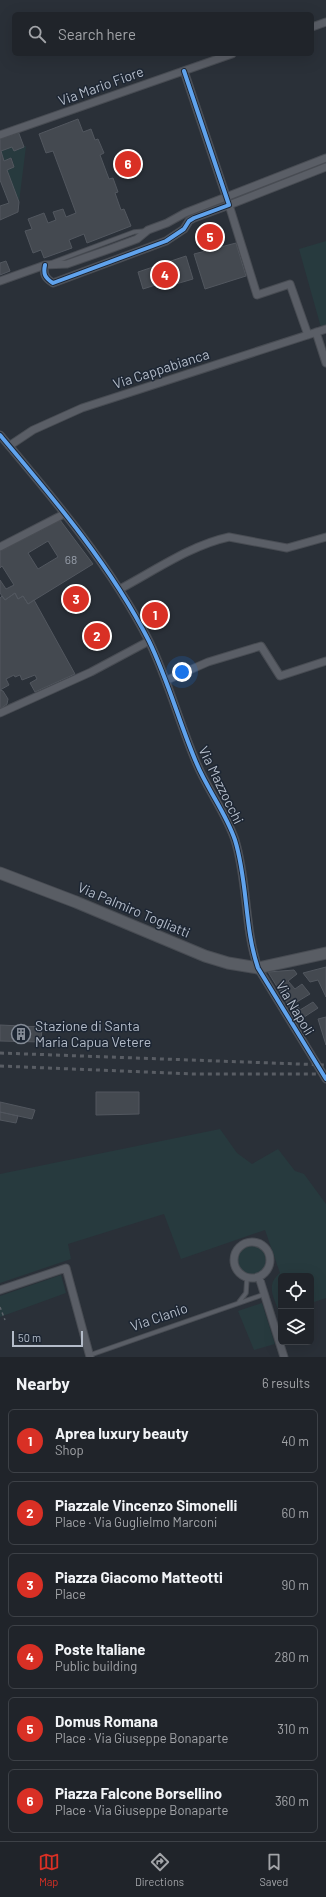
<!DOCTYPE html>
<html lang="en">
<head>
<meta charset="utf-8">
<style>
	:root { --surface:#20242a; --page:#2d3036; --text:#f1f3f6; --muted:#a2a4a8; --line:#3d4147; --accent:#d93025 }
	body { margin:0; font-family:Barlow,sans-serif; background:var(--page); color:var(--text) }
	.controls { position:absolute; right:12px; bottom:12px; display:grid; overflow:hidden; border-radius:6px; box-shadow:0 4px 16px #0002 }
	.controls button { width:36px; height:36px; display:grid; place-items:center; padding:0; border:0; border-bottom:1px solid var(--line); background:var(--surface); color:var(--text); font:20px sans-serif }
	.scale { position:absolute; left:12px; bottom:10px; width:71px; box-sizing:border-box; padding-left:4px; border:2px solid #b4bcc9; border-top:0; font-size:11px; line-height:14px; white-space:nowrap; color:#b4bcc9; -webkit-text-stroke:3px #1d2633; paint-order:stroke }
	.you { position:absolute; left:182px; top:672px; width:14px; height:14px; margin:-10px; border:3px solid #fff; border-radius:50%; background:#1a73e8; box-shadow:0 0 0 6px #1a73e833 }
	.badge { display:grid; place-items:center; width:26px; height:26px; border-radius:50%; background:var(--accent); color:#fff; font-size:13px; font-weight:700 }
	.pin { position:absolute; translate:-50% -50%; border:2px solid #fff; box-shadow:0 1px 4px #0006 }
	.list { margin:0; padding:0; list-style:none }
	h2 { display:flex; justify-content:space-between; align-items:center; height:52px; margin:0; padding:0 16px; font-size:17px }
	h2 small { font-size:13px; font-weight:400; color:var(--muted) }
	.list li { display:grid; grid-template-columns:26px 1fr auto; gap:12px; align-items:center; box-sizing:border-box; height:64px; margin:0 8px 8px; padding:0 8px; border:1px solid var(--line); border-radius:6px }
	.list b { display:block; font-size:15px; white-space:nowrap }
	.list p { margin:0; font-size:13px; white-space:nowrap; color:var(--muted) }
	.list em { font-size:13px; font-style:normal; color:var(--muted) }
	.icon { flex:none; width:22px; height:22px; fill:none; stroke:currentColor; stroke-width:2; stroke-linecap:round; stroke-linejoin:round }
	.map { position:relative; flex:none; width:326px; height:1357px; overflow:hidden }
	.search { position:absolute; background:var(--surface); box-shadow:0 4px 16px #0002; left:12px; right:12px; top:12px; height:44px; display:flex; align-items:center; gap:10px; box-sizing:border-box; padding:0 14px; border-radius:6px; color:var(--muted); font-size:15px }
	.sheet { height:484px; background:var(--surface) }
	nav { display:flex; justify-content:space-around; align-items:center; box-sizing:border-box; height:56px; border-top:1px solid var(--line); background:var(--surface); font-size:11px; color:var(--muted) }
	nav a { display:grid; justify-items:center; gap:2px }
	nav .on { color:var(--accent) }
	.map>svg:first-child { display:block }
	.green { fill:#273a3e }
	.building { fill:#444950; stroke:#52575f; fill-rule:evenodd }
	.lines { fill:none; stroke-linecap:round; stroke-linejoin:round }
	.lane-casing { stroke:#484c53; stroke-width:5.5 }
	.street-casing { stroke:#484c53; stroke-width:9 }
	.secondary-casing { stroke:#484c53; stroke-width:13 }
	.path { stroke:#5d636a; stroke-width:1.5; stroke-dasharray:3 3; stroke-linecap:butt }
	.lane { stroke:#5a5e66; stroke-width:3.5 }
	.street { stroke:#5a5e66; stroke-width:7 }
	.secondary { stroke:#595d64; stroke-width:11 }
	.rail { stroke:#595d64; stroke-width:3; stroke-dasharray:4 4; stroke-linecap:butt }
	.cycleway-casing { stroke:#1d2633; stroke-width:6 }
	.cycleway { stroke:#60a3ed; stroke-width:4 }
	.labels { text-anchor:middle; stroke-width:3; stroke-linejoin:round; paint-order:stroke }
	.number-label { font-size:12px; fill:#989fab }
	.street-label { font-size:14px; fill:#b4bcc9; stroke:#1d2633 }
	.poi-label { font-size:14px; fill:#b4bcc9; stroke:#1d2633; text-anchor:start }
</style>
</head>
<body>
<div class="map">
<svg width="326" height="1357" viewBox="0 0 326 1357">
	<rect width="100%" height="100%" fill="#2a3038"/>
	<path class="green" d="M26,146L19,202L7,170L14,167L12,158L4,161L1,151L12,147L14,150Z
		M326,241V329L322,331L299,249Z
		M220,1129L237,1153L252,1164L278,1149L295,1171L304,1174L326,1204V1298L311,1303V1276H281L280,1314C274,1298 265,1285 280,1273L265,1230L181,1259L164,1214L68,1244L71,1259L0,1283V1174Z
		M238 1260a14 14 0 1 1 28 0a14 14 0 1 1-28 0Z
		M61,1275L66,1293L0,1317V1296Z
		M262,1303L275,1344L254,1350L238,1311Z"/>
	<path class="building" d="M78,119L83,132L91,129L95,140L98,139L104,153L100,155L109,179L113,178L118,192L115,193L121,210L124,209L131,226L87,243L84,234L69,240L72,248L44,258L41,250L33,253L25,231L32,229L28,219L44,213L48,223L56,220L53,212L63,209L66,217L76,213L53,151L46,153L39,134Z
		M18,131L24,147L14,151L12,147L1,151L4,161L11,158L14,167L7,170L19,202L18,212L0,220V206L9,203L0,180V138Z
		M236,243L246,276L205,289L194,254Z
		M186,256L193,279L169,286L168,281L143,289L138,272Z
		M6,261L10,271L0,275V263Z
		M60,520L93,564L28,604L23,596L18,599L15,593L5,600L0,593V580L6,589L14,585L2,566L0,568V551ZM48,541L58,557L38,569L28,553Z
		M15,593L18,599L23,596L28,604L34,600L75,674L35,692L30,683L37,679L35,675L22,680L20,675L15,677L14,675L6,679L9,685L0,690V598L2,596L5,600Z
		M160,603L167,618L149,627L142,612Z
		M0,690L3,691L8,699L7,704L0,709Z
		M326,967V997L318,980L310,982L303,973Z
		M294,970L297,974L288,981L295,989L302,984L310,994L295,1003L300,1010L313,1002L318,1008L298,1021L268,972Z
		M326,1017V1045L318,1019Z
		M0,1025L42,1027L41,1042L0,1041Z
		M96,1092H139V1114L96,1115Z
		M0,1102L35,1110L32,1119L0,1112Z
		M0,1112L18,1116L16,1123L0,1120Z"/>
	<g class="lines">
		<g class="lane-casing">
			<path id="lane" d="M51,263L134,232L145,231
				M239,1302L246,1293L247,1278
				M90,1355L265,1294"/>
		</g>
		<g class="street-casing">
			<path id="street" d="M312,27L326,22
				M0,135L232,54
				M45,265C43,274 45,278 53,283L166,241L184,229L189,221L194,218L229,205L184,71
				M0,281L45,265L67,264L110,249L137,239L148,230L167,223L185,213L326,158
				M316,332L326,363
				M308,335L290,284L257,295L229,205L326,167
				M0,435C54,499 111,566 149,641C168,680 179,722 196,762C207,789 226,813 235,840C248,882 244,927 258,968L326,1079
				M9,446L33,430L82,408L326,329
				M0,547L64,514
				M120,589C154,571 191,545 229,537L287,548L326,537
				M167,680L208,662L261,646L280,676L326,661
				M0,713L91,672L149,641
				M234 1260a18 18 0 1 1 36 0a18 18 0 1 1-36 0Z
				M259,1277L284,1357
				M0,1290L66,1268L90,1357"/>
		</g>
		<g class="secondary-casing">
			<path id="secondary" d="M0,873L76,902L205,956L228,963L258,968L326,953"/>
		</g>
		<path class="path" d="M0,1307L5,1320"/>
		<use href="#lane" class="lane"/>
		<use href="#street" class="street"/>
		<use href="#secondary" class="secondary"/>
		<path class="rail" d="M0,1053L326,1065
			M0,1066L194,1074H326"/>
		<g class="cycleway-casing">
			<path id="cycleway" d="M45,265C43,274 45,278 53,283L166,241L184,229L189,221L194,218L229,205L184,71
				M0,435C54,499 111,566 149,641C168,680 179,722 196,762C207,789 226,813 235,840C248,882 244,927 258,968L326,1079"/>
		</g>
		<use href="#cycleway" class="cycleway"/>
	</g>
	<defs>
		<g id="building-ring" transform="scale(1)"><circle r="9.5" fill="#1d2633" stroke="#848b96" stroke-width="1.5"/><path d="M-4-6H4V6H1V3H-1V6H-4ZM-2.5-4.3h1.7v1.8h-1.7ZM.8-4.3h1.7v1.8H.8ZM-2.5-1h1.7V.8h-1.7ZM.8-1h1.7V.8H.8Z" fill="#848b96"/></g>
	</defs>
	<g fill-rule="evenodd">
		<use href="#building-ring" x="21" y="1034"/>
	</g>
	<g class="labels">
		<g class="number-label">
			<text x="71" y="564">68</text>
		</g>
		<g class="street-label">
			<text transform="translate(101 86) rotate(-20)" y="5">Via Mario Fiore</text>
			<text transform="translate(161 369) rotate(-18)" y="5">Via Cappabianca</text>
			<text transform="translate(221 785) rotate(64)" y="5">Via Mazzocchi</text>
			<text transform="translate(134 910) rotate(23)" y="5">Via Palmiro Togliatti</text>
			<text transform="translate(295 1008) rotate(59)" y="5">Via Napoli</text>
			<text transform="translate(159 1317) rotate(-19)" y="5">Via Clanio</text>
		</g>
		<g class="poi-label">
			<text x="35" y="1031">Stazione di Santa<tspan x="35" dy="16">Maria Capua Vetere</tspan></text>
		</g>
	</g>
</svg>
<div class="controls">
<button><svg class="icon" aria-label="locate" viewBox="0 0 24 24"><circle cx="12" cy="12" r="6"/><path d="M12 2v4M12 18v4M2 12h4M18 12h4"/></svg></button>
<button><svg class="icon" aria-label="layers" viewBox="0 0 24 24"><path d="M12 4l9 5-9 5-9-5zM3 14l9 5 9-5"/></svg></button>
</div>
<div class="scale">50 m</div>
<div class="you"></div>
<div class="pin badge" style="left:155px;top:615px">1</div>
<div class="pin badge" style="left:97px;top:636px">2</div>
<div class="pin badge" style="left:76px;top:599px">3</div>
<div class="pin badge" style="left:165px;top:275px">4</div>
<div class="pin badge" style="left:210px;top:237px">5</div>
<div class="pin badge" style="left:128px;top:164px">6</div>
<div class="search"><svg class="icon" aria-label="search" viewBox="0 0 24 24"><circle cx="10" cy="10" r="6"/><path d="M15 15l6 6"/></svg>Search here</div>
</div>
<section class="sheet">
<h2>Nearby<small>6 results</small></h2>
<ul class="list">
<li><span class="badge">1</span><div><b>Aprea luxury beauty</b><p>Shop</p></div><em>40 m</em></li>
<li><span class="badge">2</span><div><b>Piazzale Vincenzo Simonelli</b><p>Place · Via Guglielmo Marconi</p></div><em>60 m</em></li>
<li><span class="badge">3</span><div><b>Piazza Giacomo Matteotti</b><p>Place</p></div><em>90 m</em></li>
<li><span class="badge">4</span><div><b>Poste Italiane</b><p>Public building</p></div><em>280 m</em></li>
<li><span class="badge">5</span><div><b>Domus Romana</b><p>Place · Via Giuseppe Bonaparte</p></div><em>310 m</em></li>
<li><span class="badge">6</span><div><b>Piazza Falcone Borsellino</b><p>Place · Via Giuseppe Bonaparte</p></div><em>360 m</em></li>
</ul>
</section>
<nav>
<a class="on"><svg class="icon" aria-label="map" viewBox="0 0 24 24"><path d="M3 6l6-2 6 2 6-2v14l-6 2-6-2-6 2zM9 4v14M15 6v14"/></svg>Map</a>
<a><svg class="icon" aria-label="directions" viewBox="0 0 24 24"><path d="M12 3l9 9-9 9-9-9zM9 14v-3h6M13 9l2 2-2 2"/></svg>Directions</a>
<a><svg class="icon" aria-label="saved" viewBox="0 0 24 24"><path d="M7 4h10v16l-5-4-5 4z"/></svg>Saved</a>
</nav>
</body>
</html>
